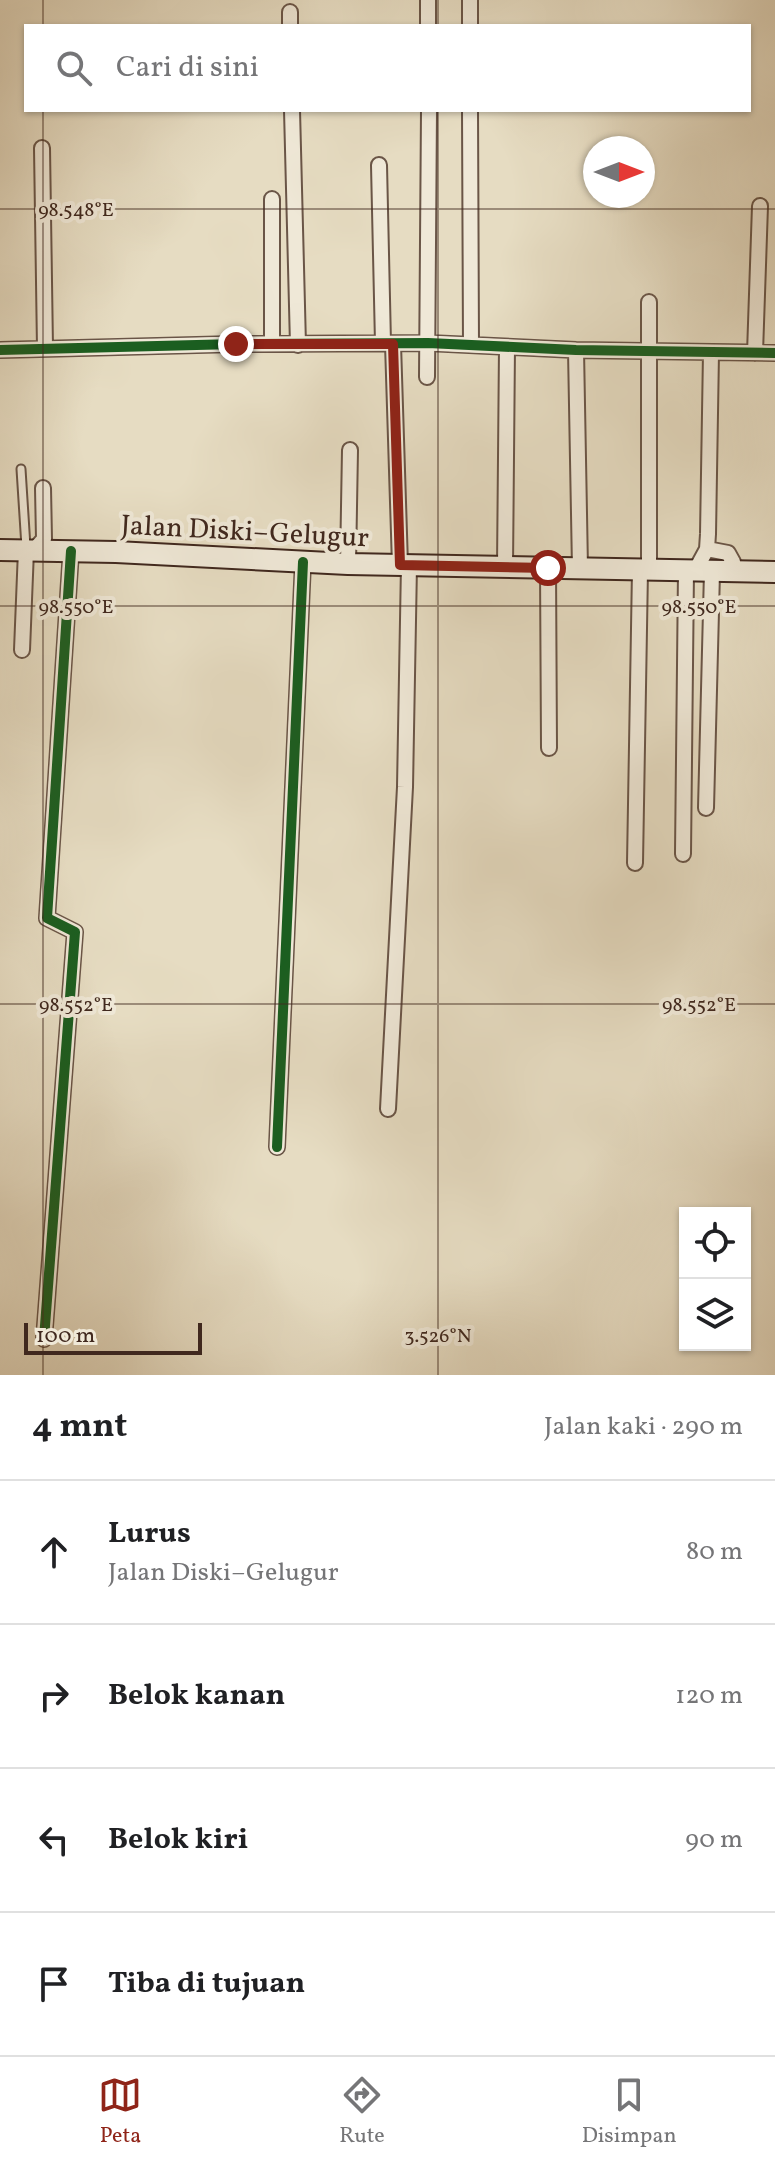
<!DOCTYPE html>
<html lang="id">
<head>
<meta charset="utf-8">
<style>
	:root { --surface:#fff; --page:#f6f6f6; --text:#202124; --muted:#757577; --line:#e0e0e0; --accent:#8f2418 }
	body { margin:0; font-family:Vollkorn,serif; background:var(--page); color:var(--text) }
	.controls { position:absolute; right:24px; bottom:24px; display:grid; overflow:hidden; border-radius:0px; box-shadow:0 2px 6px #0004 }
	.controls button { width:72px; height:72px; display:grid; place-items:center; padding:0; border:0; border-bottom:2px solid var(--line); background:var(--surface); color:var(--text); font:40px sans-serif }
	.compass { position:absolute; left:583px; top:136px; width:72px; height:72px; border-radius:50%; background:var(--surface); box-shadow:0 2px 6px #0004; rotate:90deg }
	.scale { position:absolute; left:24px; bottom:20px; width:178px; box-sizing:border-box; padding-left:8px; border:4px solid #40281e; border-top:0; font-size:22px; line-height:28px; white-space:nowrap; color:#40281e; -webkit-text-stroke:6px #efe8d7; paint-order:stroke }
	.stop { position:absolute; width:24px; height:24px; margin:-18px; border:6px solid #8f2418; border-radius:50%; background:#fff }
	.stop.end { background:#8f2418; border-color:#fff; box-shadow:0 2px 8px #0008 }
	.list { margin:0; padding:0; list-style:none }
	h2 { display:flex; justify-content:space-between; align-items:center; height:104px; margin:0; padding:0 32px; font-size:34px }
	h2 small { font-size:26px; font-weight:400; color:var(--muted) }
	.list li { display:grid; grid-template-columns:52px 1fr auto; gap:24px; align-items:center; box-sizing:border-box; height:144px; padding:0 32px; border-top:2px solid var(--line) }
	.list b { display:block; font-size:30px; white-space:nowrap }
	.list p { margin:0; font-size:26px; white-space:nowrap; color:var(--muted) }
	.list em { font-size:26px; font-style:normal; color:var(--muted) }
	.icon { flex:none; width:44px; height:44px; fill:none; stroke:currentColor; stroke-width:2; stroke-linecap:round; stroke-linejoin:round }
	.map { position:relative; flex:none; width:775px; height:1375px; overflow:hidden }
	.search { position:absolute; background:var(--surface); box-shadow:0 2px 6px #0004; left:24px; right:24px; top:24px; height:88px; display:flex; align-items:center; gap:20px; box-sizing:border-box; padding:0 28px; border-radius:0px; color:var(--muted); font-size:30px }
	.sheet { height:680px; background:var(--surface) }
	nav { display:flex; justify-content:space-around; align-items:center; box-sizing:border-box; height:112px; border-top:2px solid var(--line); background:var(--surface); font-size:22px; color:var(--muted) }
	nav a { display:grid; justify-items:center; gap:4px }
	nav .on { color:var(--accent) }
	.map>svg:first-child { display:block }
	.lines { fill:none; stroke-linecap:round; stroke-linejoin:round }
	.service-casing { stroke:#6a5547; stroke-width:11 }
	.minor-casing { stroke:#6a5547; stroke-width:18 }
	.secondary-casing { stroke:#40281e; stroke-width:24 }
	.service { stroke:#efe8d7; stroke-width:7 }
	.minor { stroke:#efe8d7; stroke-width:14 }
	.secondary { stroke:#efe8d7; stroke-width:20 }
	.cycleway-casing { stroke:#efe8d7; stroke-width:15 }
	.cycleway { stroke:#1b5e20; stroke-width:10 }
	.route { stroke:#8f2418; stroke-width:10 }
	.ticks { fill:none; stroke:#40281e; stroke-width:2; stroke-opacity:0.45 }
	.labels { text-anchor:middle; stroke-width:8; stroke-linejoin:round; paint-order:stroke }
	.street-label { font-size:28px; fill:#40281e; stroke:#efe8d7 }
	.ticks-label { font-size:20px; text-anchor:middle; fill:#40281e; stroke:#efe8d7; stroke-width:8; stroke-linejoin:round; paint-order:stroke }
</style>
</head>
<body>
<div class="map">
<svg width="775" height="1375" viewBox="0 0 775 1375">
	<rect width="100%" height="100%" fill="#e6dcc2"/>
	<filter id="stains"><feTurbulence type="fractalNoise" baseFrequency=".0025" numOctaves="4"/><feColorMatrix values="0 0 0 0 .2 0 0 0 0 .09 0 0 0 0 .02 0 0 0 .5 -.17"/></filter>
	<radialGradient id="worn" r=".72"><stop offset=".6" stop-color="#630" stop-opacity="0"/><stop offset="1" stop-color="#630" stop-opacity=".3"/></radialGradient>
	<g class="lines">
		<g class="service-casing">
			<path id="service" d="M21,469L26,547"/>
		</g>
		<g class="minor-casing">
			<path id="minor" d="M428,0V26
				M470,0V26
				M290,12V26
				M292,110L298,345
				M470,110L471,344
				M42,148L45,348
				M379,165L383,343
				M649,302V571
				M272,344V199
				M393,344L400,565
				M0,350L236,344L428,343L576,350L775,353
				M576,350L580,568
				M755,353L760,206
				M427,377L429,110
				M707,549L728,553L733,562L734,572
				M34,550L44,539L43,488
				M348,564L350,450
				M505,567L507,347
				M548,568L549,748
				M695,571L707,549L708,534L711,353
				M22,650L26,550
				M706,808L712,572
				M683,854L686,571
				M635,863L640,570
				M388,1109L405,787L409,565
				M277,1147L303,562
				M44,1339L75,932L47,918L71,551"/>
		</g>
		<g class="secondary-casing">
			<path id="secondary" d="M0,550L116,552L348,564L775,572"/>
		</g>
		<use href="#service" class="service"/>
		<use href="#minor" class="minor"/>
		<use href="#secondary" class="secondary"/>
		<g class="cycleway-casing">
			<path id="cycleway" d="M0,350L236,344L428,343L576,350L775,353
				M277,1147L303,562
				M44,1339L75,932L47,918L71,551"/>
		</g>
		<use href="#cycleway" class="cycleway"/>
	</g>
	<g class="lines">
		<path class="route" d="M236,344H393L400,565L548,568"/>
	</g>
	<path class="ticks" d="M43,0V26M438,0V26M43,110V1375M438,110V1375M0,209H775M0,606H775M0,1004H775"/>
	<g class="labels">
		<g class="street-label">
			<text transform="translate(245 530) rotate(3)" y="10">Jalan Diski–Gelugur</text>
		</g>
	</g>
	<g class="ticks-label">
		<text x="76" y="216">98.548°E</text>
		<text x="699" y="613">98.550°E</text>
		<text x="76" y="613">98.550°E</text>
		<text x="699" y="1011">98.552°E</text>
		<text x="76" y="1011">98.552°E</text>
		<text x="438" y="1342">3.526°N</text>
	</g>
	<rect width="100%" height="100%" filter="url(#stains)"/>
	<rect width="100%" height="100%" fill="url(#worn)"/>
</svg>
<div class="controls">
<button><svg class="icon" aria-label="locate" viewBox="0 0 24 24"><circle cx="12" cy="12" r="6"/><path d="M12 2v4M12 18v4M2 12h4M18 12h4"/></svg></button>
<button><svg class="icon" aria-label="layers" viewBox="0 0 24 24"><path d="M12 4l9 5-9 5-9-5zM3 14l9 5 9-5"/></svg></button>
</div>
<svg class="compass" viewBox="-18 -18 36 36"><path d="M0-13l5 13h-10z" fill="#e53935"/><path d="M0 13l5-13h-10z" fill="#757577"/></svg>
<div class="scale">100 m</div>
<div class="stop" style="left:548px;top:568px"></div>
<div class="stop end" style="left:236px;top:344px"></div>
<div class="search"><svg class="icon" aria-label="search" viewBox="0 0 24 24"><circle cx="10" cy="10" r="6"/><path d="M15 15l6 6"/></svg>Cari di sini</div>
</div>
<section class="sheet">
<h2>4 mnt<small>Jalan kaki · 290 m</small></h2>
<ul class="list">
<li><svg class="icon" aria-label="ahead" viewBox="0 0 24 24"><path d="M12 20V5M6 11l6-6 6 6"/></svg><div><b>Lurus</b><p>Jalan Diski–Gelugur</p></div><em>80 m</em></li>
<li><svg class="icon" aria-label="right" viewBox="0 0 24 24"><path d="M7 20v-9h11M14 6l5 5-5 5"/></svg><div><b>Belok kanan</b></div><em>120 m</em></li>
<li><svg class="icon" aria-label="left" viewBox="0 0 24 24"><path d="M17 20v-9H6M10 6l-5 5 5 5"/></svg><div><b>Belok kiri</b></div><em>90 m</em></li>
<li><svg class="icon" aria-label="arrive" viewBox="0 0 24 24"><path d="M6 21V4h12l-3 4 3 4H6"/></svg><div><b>Tiba di tujuan</b></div></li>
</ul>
</section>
<nav>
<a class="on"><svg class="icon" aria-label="map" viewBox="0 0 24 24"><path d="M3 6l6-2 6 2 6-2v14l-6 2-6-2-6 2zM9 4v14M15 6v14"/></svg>Peta</a>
<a><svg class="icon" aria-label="directions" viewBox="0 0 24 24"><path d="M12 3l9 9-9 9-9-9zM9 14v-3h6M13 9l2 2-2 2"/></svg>Rute</a>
<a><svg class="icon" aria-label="saved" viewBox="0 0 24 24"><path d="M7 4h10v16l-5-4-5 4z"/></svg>Disimpan</a>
</nav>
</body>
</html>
